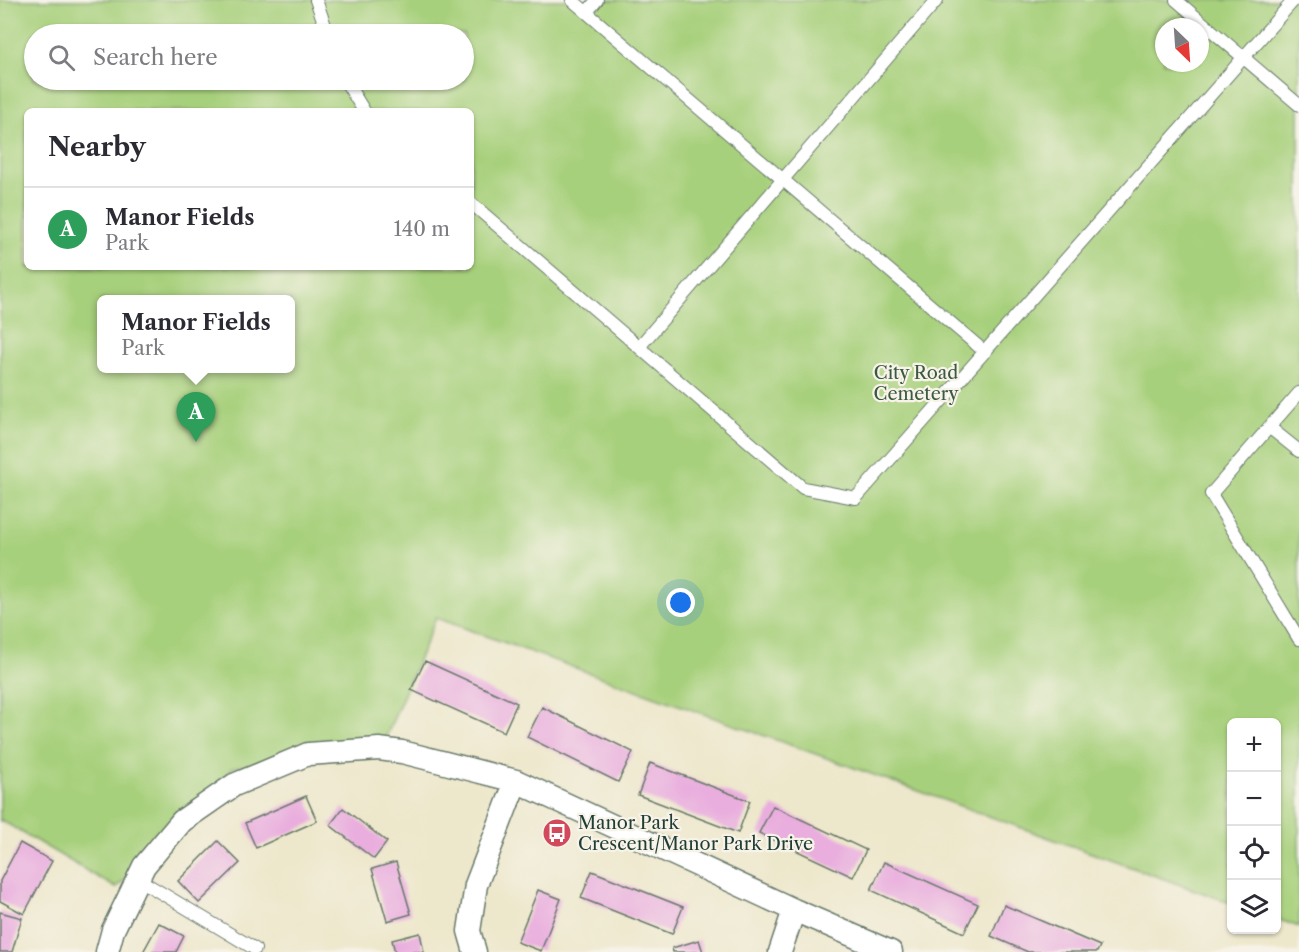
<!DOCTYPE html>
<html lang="en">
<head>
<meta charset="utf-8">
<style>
	:root { --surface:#fff; --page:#f7f7f7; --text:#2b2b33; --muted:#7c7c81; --line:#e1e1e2; --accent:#2563eb }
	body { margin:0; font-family:"Libre Caslon Text",serif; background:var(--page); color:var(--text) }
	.controls { position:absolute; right:18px; bottom:18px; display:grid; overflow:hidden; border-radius:9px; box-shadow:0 2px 4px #0004 }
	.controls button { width:54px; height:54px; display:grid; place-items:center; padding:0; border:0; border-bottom:2px solid var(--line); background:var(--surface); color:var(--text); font:30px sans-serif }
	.compass { position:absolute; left:1155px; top:18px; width:54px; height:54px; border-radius:50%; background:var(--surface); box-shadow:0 2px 4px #0004; rotate:155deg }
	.you { position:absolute; left:681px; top:603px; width:21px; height:21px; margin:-15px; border:4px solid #fff; border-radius:50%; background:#1a73e8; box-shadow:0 0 0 9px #1a73e833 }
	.badge { display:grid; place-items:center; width:39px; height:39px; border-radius:50%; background:var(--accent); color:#fff; font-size:20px; font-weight:700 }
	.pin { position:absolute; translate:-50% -50px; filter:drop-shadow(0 2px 3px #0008) }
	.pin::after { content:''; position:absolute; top:32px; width:21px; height:18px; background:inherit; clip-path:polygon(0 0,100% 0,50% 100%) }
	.popup { position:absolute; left:97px; top:295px; width:198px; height:78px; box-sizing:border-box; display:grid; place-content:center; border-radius:9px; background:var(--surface); filter:drop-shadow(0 2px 4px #0005); font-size:20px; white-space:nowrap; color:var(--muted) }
	.popup b { font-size:22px; color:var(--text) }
	.popup::after { content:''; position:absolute; left:50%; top:100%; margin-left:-12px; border:12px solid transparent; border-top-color:var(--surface) }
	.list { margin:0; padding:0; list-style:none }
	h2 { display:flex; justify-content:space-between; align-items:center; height:78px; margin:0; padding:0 24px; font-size:26px }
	h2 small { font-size:20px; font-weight:400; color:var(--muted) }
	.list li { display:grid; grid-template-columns:39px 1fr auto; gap:18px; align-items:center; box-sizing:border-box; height:84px; padding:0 24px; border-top:2px solid var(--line) }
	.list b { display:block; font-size:22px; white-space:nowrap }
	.list p { margin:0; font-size:20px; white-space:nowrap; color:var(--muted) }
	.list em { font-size:20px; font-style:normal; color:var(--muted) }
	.icon { flex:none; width:33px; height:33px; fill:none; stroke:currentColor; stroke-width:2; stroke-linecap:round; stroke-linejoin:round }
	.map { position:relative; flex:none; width:1299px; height:952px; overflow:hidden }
	.search { position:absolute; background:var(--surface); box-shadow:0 2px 4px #0004; left:24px; top:24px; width:450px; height:66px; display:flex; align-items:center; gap:15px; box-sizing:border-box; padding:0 21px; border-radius:33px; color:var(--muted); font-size:22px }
	.panel { position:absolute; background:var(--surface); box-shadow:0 2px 4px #0004; left:24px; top:108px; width:450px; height:162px; border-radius:9px }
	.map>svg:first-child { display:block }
	.green { fill:#a7d07b; stroke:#638658; stroke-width:1.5; fill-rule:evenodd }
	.building { fill:#e9adde }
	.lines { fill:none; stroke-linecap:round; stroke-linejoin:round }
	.service-casing { stroke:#677869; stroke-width:14 }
	.minor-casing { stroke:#677869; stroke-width:25 }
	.service { stroke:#fff; stroke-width:12 }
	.minor { stroke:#fff; stroke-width:22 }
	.labels { text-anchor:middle; stroke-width:4.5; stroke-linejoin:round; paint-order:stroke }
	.park-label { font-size:18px; fill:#3a5a42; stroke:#f7f3e8 }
	.poi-label { font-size:18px; fill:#1f3d34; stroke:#f7f3e8; text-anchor:start }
</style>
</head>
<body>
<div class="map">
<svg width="1299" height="952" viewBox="0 0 1299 952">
	<rect width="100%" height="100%" fill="#f7f3e8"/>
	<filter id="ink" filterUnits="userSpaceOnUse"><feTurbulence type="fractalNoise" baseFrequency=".0167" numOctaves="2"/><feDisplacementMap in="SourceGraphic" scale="12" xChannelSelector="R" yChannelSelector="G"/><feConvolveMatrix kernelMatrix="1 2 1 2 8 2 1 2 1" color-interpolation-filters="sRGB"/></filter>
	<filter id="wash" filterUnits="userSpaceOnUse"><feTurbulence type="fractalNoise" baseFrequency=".008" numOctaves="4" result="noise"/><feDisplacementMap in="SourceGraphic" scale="24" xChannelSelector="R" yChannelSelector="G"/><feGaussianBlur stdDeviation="1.35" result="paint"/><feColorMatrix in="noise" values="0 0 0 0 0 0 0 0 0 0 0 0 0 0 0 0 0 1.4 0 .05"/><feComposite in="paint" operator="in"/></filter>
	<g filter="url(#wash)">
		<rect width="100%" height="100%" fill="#ede7cb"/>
		<path class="green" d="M0,0H1299V927L1277,919L1276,722H1232L1231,903L436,618L386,737L233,768L116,888L1,820L0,822ZM1164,27H1200V63H1164ZM34,34H464V80H34ZM27,111H471V267H27ZM101,300H290V368H101Z"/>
		<g id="blocks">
			<path class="building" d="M425,661L517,703L504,732L411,690Z
				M542,707L633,752L618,782L527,737Z
				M650,763L750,801L738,833L638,795Z
				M306,796L317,821L256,848L245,823Z
				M773,806L866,850L853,877L759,833Z
				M343,808L387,842L374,859L330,825Z
				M218,841L240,863L199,903L178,881Z
				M20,843L52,861L24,914L0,901V881Z
				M396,862L411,914L387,921L372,869Z
				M884,862L978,904L964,933L871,890Z
				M592,871L683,907L672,934L581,898Z
				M538,890L561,899L541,951L517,942Z
				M1004,905L1100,946L1097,952H1028L991,936Z
				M0,912L22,918L12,952H0Z
				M159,923L184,936L176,952H143Z
				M420,933L424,952H395L392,940Z
				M699,940L703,952H673L672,948Z"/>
		</g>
	</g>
	<g filter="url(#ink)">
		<use href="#blocks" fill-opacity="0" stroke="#677869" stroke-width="1.5"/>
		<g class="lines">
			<g class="service-casing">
				<path id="service" d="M316,0L328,34
					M572,0L985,352
					M1176,0L1299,105
					M587,12L597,0
					M345,80L364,111
					M471,203L803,488L856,498L1294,0
					M639,347L937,0
					M1299,393L1211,494L1299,639
					M1269,427L1299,451
					M138,879L255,949"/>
			</g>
			<g class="minor-casing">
				<path id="minor" d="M107,952L113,930L144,866L182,821L234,785L308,754L379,749L402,752L516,781L794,910L891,952
					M475,952L469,931L476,885L516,781
					M780,952L794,910"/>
			</g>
			<use href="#service" class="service"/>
			<use href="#minor" class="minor"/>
		</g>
	</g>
	<defs>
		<g id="bus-disc" transform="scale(1.5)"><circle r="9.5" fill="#d1495b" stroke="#f7f3e8"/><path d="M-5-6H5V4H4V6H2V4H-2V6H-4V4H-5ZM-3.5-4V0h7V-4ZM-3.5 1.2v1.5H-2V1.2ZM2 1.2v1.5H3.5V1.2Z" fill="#fff"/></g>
	</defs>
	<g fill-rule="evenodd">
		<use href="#bus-disc" x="557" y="833"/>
	</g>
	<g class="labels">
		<g class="park-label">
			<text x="916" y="379">City Road<tspan x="916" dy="21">Cemetery</tspan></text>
		</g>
		<g class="poi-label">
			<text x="578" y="829">Manor Park<tspan x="578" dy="21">Crescent/Manor Park Drive</tspan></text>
		</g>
	</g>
</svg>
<div class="controls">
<button>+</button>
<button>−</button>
<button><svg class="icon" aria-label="locate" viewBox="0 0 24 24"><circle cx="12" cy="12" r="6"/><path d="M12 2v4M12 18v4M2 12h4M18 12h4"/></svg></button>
<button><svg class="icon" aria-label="layers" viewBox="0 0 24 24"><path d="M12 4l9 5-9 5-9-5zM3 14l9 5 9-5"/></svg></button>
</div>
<svg class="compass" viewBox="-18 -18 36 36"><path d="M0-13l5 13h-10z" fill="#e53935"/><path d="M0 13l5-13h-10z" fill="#7c7c81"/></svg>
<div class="you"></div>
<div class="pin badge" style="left:196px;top:442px;background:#2e9e5b">A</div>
<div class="popup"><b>Manor Fields</b>Park</div>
<div class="search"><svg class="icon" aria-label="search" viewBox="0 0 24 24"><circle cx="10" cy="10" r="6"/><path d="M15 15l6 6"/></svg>Search here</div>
<section class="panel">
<h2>Nearby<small></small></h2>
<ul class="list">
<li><span class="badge" style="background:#2e9e5b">A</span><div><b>Manor Fields</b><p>Park</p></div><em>140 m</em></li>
</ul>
</section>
</div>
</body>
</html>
